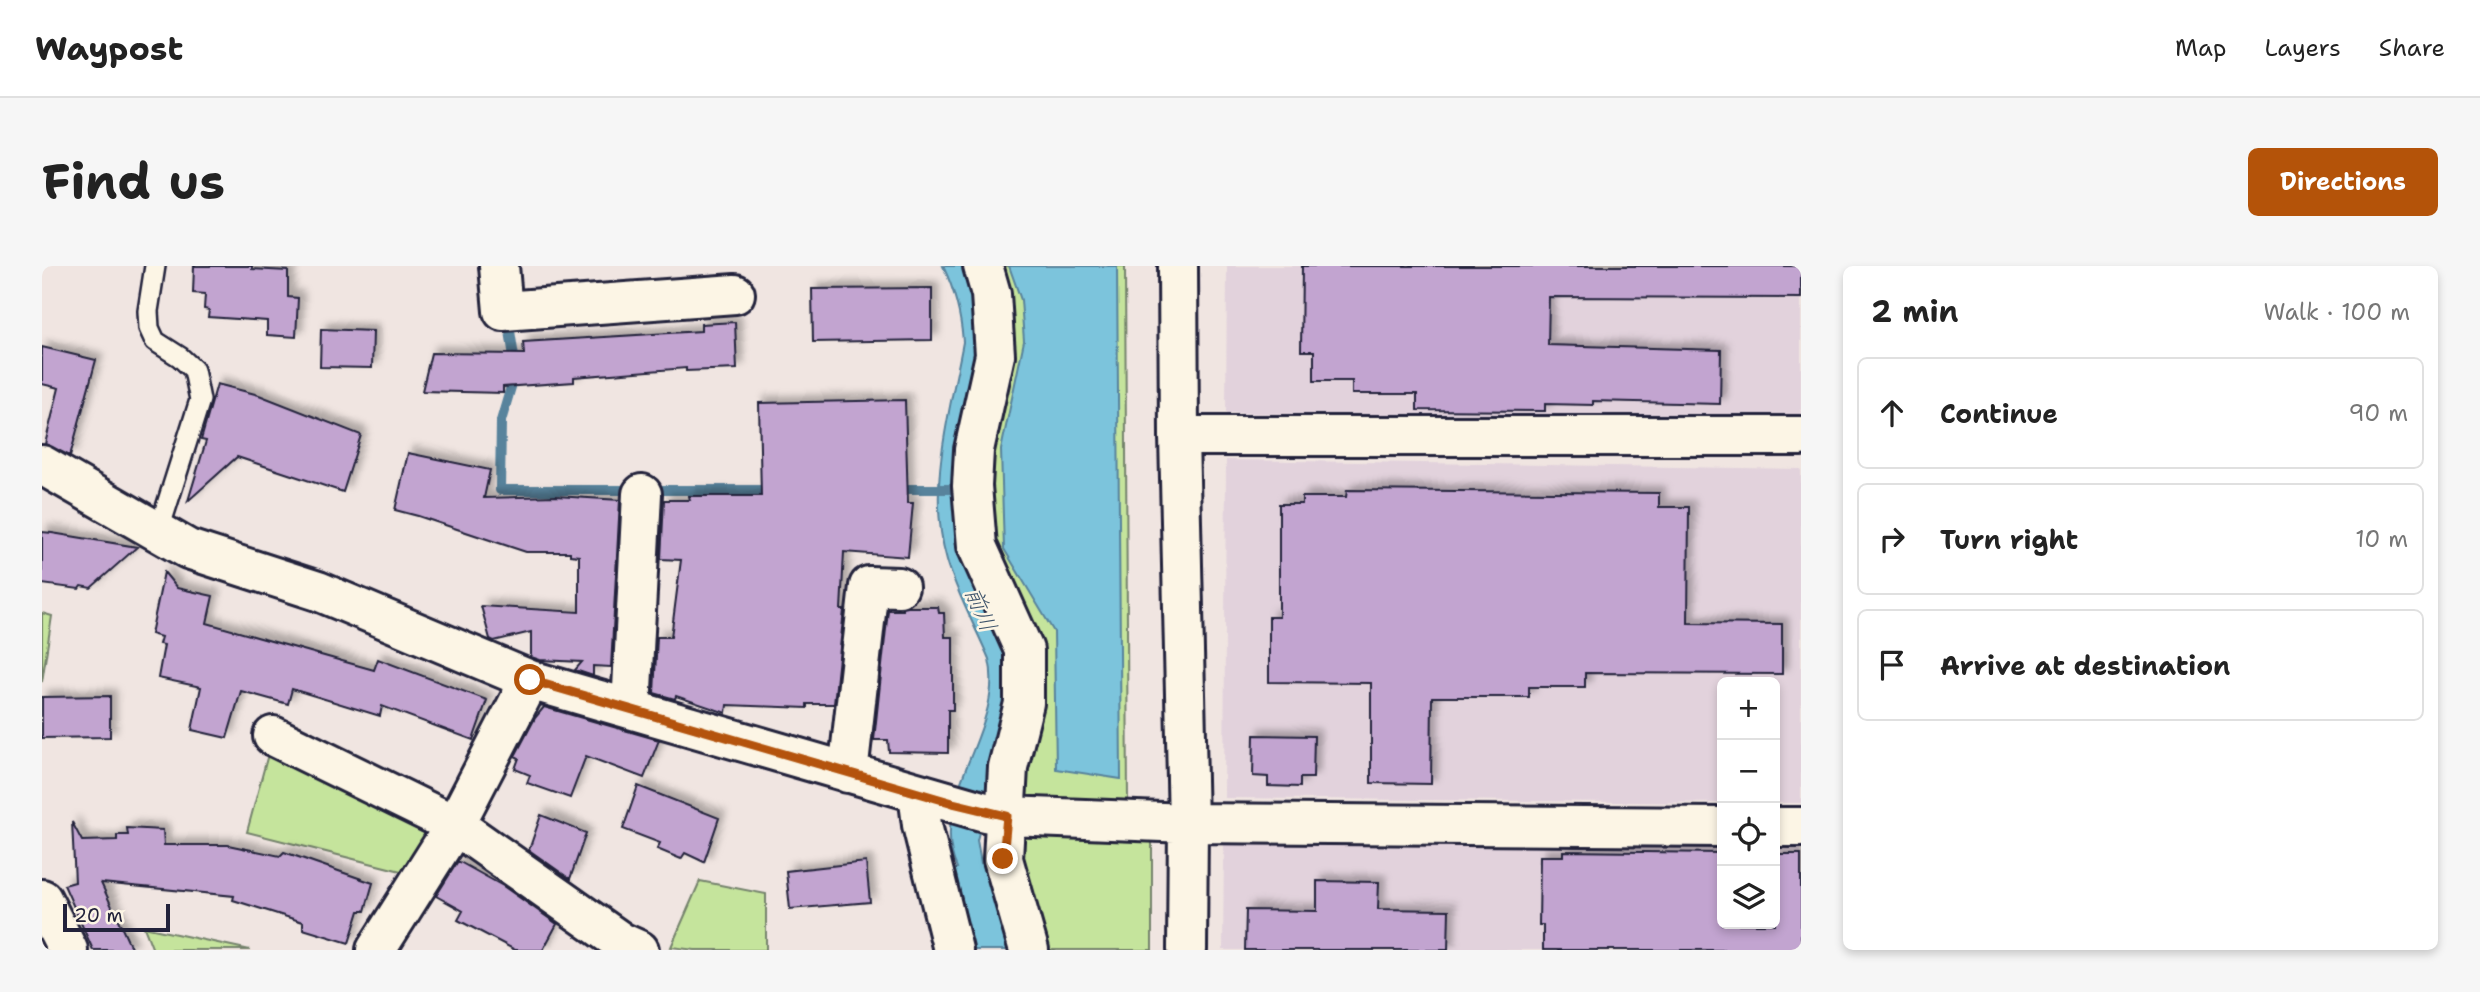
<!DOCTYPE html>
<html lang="en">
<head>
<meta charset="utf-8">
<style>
	:root { --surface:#fff; --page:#f6f6f6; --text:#222; --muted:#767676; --line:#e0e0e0; --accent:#b45309 }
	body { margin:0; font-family:"Shantell Sans","Klee One",sans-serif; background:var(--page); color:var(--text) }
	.controls { position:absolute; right:21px; bottom:21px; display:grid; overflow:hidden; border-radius:10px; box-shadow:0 4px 10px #0003 }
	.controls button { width:63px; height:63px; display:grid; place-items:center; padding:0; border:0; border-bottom:2px solid var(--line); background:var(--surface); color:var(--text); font:35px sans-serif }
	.scale { position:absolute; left:21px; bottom:18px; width:107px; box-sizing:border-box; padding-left:7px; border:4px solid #22223b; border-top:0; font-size:19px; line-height:24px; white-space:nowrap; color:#22223b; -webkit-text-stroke:5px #fcf5e5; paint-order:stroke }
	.stop { position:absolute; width:21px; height:21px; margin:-16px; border:5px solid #b45309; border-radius:50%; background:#fff }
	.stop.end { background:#b45309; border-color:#fff; box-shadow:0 2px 7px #0008 }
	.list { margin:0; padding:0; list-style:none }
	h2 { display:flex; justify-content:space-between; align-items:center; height:91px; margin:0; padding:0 28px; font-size:30px }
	h2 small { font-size:23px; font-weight:400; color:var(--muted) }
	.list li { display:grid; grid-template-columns:46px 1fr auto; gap:21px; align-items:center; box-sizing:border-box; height:112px; margin:0 14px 14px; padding:0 14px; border:2px solid var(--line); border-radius:10px }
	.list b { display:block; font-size:26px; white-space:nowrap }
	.list em { font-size:23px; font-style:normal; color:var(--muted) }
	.icon { flex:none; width:38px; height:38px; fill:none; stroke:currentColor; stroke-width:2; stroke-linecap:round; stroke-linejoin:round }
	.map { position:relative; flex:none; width:1759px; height:684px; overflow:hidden; border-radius:10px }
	header { display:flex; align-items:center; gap:42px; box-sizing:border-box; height:98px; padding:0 35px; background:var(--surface); border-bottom:2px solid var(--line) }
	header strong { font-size:33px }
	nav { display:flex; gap:38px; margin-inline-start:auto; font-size:24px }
	.intro { display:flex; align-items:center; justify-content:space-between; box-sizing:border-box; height:168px; padding:0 42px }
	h1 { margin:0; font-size:49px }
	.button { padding:18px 32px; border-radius:10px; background:var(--accent); color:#fff; font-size:24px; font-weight:700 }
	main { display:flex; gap:42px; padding:0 42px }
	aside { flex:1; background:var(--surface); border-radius:10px; box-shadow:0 4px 10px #0003 }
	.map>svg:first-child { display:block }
	.built { fill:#e2d2dc }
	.green { fill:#c5e49c; stroke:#74836c; stroke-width:2 }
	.water { fill:#7cc4dc; stroke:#58839c; stroke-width:2 }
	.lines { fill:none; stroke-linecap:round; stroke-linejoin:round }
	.stream { stroke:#58839c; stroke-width:10 }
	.building { fill:#c2a4d0; stroke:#22223b; stroke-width:2; filter:url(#shadow) }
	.service-casing { stroke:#22223b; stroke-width:24 }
	.minor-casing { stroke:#22223b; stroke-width:44 }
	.tertiary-casing { stroke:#22223b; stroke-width:44 }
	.service { stroke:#fcf5e5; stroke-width:19 }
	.minor { stroke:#fcf5e5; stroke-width:38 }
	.tertiary { stroke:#fcf5e5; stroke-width:38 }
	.route { stroke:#b45309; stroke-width:9 }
	.labels { text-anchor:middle; stroke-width:5; stroke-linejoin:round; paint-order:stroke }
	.water-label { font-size:23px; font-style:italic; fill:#3d536b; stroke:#fcf5e5 }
</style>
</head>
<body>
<header>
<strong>Waypost</strong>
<nav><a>Map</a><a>Layers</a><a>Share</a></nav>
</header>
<div class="intro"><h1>Find us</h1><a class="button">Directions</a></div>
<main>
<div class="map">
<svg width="1759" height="684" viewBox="0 0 1759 684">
	<defs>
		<filter id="shadow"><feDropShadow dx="6" dy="-6" stdDeviation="3.5" flood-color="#0004"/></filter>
	</defs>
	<rect width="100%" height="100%" fill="#f0e5e1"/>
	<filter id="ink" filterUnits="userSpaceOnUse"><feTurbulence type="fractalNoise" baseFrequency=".0143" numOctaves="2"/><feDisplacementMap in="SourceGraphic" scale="14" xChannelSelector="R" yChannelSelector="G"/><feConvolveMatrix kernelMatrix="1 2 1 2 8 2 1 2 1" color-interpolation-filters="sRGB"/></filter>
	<g filter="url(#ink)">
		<path class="built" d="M1185,0H1759V155L1184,147Z
			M1184,194L1759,203V537H1733V416H1680V537L1182,532Z
			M1182,577L1680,580V658H1733V581H1759V684H1181Z"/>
		<path class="green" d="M950,0H1083L1086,542L980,540L941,228Z
			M0,347L10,350L0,416Z
			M229,477L393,564L363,606L205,566Z
			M982,569H1110V684H999L979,610Z
			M658,615L724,628V684H653L629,681Z
			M102,661L208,684H111Z"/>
		<path class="water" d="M901,0H929L942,38L921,191L971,386L967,450L935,574L939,597L946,596L967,684H925L903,605L915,602C884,534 964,462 947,393C934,362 914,326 905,294C884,223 908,146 921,76C919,48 913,25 901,0Z
			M967,0H1075L1079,513L1014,503L1012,366L962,283L959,184L982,75L979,34Z"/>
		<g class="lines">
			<path class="stream" d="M468,65L474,104L459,155L458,224H731
				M852,223H909"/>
		</g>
		<path class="building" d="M152,0H210V3L246,5V31L256,32L254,71L225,69V55L166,51L167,44L162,43L163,28L151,27Z
			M1260,0H1759V32L1507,31L1506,79L1679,84L1678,138L1551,135V139L1503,138V145L1375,144V128H1310V115H1272V85H1259Z
			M890,22V74L771,76L770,23Z
			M693,56L695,103L644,105V102L532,111V116L461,121V127L380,125L389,87L482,88L481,76L659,65V58Z
			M279,63L331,65L330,102L278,101Z
			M0,81L54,94L28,190L3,178L17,122L0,118Z
			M175,118L217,129L319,169L301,226L195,191L146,235L164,175L159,174Z
			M863,134L866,237H871L866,291L802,286L799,344H802L792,438H765V442L685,439L684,447L634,430L633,433L612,427L615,371H629L639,294L619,293L622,234H648L647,230H719L717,137Z
			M366,187L448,204L442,232L514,230L578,234L569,401L551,400V410L533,404L540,396L498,394L489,391V366L452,375L448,373L439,340L537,346V290L528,289V286H484L376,250L353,244Z
			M1305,224L1617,227V241H1647L1646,357L1740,358V408L1543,407V421H1487V431H1390L1389,518L1329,517V417L1227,416V351H1237V238H1260V231H1304Z
			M0,266L10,267L95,281L49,322L39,320L37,323L0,318Z
			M122,306L135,322L171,330L165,357L332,404L336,393L445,434L431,474L340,440L338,450L250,423L246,438L199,425L185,472L150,464L159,421L116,412L122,379L117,378L119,371L109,368Z
			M866,341H896L897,347H902L903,371H911V444H906V487L847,486L846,474H832L846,344H861V342Z
			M68,430V471L0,472V431Z
			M502,441L617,474L602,512L544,490L528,532L485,517L488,509L473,503L477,492L473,490L493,452Z
			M1212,469L1272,470L1271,512H1258V521L1226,520V511L1211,510Z
			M596,520L677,552L662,596L643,587L639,593L615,583L618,577L581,563Z
			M499,549L544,567L528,613L487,584Z
			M30,556L40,575L75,574V569H86L85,562L121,564L122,579H186L238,590L242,586L331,617L323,645H317L307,677L261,663V656L191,634L192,630L59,617L90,684H51L22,619L33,616Z
			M1521,585L1680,587V658H1733V588H1759V684H1501V659H1497L1498,590H1521Z
			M416,595L461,620L515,658L501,684H473L416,654L421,645L394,630Z
			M824,596L828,636L748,643L744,605Z
			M1275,615L1337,616L1336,643L1407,644L1406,684H1203L1204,644L1275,645Z"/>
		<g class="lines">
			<g class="service-casing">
				<path id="service" d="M113,0L106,45L107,62L113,75L138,91L152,104L158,134L116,267"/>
			</g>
			<g class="minor-casing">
				<path id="minor" d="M457,0L461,45L693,28
					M941,0L949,28L953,89L932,184L930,220L935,280L982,384V437L966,501L961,593L987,684
					M1137,170H1759
					M0,199L146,283L276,325L488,414L943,546L965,550L1146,557
					M589,443L600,228
					M231,470L413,559L579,676L597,684
					M806,507L827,320L857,321
					M876,527L880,559L911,684
					M1733,561H1759
					M0,633L26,684
					M334,684L413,559L488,414
					M1145,684L1146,557L1680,561"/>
			</g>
			<g class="tertiary-casing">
				<path id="tertiary" d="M1136,0L1137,170L1146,557"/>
			</g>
			<use href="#service" class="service"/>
			<use href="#minor" class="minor"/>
			<use href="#tertiary" class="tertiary"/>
		</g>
	</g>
	<g class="lines" filter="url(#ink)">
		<path class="route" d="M488,414L911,537L965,550L961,593"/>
	</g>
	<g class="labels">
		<g class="water-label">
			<text transform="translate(939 343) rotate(67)" y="8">前川</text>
		</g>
	</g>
</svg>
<div class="controls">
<button>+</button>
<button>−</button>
<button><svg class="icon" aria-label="locate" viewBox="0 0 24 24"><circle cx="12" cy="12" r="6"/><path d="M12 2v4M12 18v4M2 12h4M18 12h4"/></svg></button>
<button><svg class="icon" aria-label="layers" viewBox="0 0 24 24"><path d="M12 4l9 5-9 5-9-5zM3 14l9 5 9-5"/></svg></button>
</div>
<div class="scale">20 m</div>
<div class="stop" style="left:488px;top:414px"></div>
<div class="stop end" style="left:961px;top:593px"></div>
</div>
<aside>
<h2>2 min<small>Walk · 100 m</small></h2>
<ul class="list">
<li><svg class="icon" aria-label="ahead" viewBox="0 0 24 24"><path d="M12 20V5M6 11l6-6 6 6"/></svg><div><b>Continue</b></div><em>90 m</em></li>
<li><svg class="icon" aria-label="right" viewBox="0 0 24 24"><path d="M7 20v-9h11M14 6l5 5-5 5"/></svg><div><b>Turn right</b></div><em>10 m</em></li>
<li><svg class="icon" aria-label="arrive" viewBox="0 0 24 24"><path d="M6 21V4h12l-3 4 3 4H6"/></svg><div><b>Arrive at destination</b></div></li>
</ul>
</aside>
</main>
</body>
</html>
